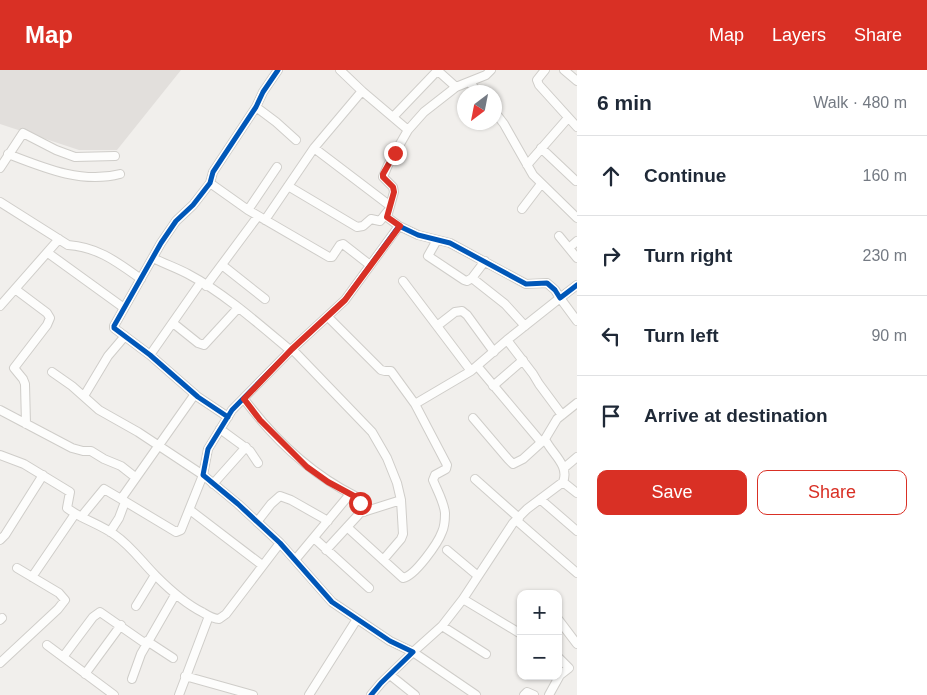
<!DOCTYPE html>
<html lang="en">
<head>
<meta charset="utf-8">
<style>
	:root { --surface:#fff; --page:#f6f6f7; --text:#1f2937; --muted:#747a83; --line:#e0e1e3; --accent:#d93025 }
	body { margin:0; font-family:Arial,sans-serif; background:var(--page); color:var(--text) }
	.controls { position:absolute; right:15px; bottom:15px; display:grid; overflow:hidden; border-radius:10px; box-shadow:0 1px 4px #0004 }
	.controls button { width:45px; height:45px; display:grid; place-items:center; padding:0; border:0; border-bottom:1px solid var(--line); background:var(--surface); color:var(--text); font:25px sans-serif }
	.compass { position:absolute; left:457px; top:15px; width:45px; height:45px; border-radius:50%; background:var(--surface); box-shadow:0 1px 4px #0004; rotate:212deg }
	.stop { position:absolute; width:15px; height:15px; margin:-11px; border:4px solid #d93025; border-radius:50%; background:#fff }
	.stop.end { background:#d93025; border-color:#fff; box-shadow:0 1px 5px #0008 }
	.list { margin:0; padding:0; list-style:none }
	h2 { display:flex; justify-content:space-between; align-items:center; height:65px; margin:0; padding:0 20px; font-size:21px }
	h2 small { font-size:16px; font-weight:400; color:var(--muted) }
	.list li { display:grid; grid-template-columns:32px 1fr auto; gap:15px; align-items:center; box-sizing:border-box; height:80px; padding:0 20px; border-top:1px solid var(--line) }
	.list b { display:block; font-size:19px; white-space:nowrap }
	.list em { font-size:16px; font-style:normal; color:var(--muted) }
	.actions { display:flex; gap:10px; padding:15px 20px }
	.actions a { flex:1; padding:11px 0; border:1px solid var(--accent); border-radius:10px; text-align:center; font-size:18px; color:var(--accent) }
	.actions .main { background:var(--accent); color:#fff }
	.icon { flex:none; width:28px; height:28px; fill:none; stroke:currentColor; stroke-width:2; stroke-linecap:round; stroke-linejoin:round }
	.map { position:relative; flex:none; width:577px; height:625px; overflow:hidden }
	header { display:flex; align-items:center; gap:30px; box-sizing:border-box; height:70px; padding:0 25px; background:var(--accent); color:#fff }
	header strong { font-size:24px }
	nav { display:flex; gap:28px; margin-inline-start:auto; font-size:18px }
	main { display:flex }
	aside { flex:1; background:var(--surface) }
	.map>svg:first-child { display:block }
	.industrial { fill:#e2dfdc }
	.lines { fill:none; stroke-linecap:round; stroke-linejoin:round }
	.minor-casing { stroke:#cfcdc9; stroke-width:10 }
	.minor { stroke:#fdfdfc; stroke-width:8 }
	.cycleway-casing { stroke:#fff; stroke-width:8 }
	.cycleway { stroke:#0057b8; stroke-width:5 }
	.route { stroke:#d93025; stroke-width:6 }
</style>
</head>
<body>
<header>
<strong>Map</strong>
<nav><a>Map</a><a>Layers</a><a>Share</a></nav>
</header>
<main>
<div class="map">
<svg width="577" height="625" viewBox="0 0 577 625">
	<rect width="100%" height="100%" fill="#f1efec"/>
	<path class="industrial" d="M0,0H181L117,80H79L0,54Z"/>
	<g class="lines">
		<g class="minor-casing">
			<path id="minor" d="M340,0L362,21
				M437,0L456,17
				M545,0L537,10L539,15L577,57
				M564,0L577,11
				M469,12L478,22
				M256,37L276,52L296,70
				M494,41L504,54L533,105L577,148
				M393,47L438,0
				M314,78L389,135
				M541,78L576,111
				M8,84C44,98 82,114 120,104
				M527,95L568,48
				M277,97L248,140L329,187H332L340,175L343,174L370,195
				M0,98L23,63L56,80L75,87L115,86
				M210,113L248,140
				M288,116L357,157L363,156L371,149L380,151L387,142
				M0,132L68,175C98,177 117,192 141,209
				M522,139L541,114
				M265,150L314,78L362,21L408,60
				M399,156L387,147L394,122L393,117L383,107L388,95L408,60L424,42L456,17L486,5L491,0
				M559,166L577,188
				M437,170L428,186L464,210L467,211L472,208L485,191
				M569,178L577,171
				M48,183L124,238
				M153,188C165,194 177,198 188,204C224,223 260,255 291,281
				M222,195L265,229
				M472,208L505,234L525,256
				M403,211L471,301
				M206,216L258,146
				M15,219L47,243L50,248L47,255L14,298L23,309L25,314L26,354
				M0,236L59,169
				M328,247L381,300L385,301H391L415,334L471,301L507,270L560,228L577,251
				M173,253L198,273L204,275L238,238
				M437,256L455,242L462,241L467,245L494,282
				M507,270L533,304L539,314L562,345
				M292,279L372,362L387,388L397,413L401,430L403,464L401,469L383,490
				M150,285L201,212
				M478,297L541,372
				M52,302L72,316L99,340L138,362L203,405L181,460L176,462L121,429L195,324
				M493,316L523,290
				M84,326L108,286L125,266
				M244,329C274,369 309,403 355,426L358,429L364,442
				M0,340L72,378L83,381H91L104,389L121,396L135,407
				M228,347L198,327L150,285L114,258V256L161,173L176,151L193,135L210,113L213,102L256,37L263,22L278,0
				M473,348L508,389L513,394L523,389L545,369
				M220,359L250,381L258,393
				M0,385L24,394L70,422L67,438C81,449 100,454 115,465C131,476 142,492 156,506C170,520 184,533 202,542C207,545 213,549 219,549L226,544L280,473
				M564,398L577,387
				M475,409L519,448
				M563,412L577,423
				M213,414L246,377
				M540,429L577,461
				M190,440L262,495
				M81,447L104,419L121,429
				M516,450L577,503
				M257,452L271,434L280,426L291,430L328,451
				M347,457L403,508C415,506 438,473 442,462C445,456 445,449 445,443C444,432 437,420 433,410L435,405L446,399L447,395L415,334
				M110,462L119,448L125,432
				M314,468L369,518
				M0,470L5,465L43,405
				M326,480L360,443L401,430
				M447,480L478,506
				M295,490L350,424
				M32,507L75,444
				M463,529L442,556L413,582L476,625
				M136,536L155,505
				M558,549L577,574
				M0,550L2,548
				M442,556L486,584
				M521,564L463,529L513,453L527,439L563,412C570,395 551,383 545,369L557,349L577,333
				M147,571L173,588
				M47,575L114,625
				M63,587L93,547L100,542L146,574
				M0,593L58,539L65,530L59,523L17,498
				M85,604L121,555
				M390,605L415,625
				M185,606L253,625
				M132,609L141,584L175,525
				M179,625L209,546
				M309,625L357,549
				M371,625L381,613L413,582L390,571L332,532L280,473L238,434L203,405L208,379L232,340L292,279L345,230L399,156L418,165L450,173L526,214L547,213L555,220L560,228L577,215
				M524,625L527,622L534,625
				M549,625L560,605L569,598L558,587"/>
		</g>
		<use href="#minor" class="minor"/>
		<g class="cycleway-casing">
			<path id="cycleway" d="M228,347L198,327L150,285L114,258V256L161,173L176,151L193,135L210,113L213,102L256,37L263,22L278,0
				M371,625L381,613L413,582L390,571L332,532L280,473L238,434L203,405L208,379L232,340L292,279L345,230L399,156L418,165L450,173L526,214L547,213L555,220L560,228L577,215"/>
		</g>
		<use href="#cycleway" class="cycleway"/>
	</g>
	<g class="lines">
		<path class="route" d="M360,433L354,426L328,412L307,397L260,350L244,329L292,279L345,230L400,156L387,147L394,122L393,117L383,107V104L395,83"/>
	</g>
</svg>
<div class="controls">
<button>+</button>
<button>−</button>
</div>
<svg class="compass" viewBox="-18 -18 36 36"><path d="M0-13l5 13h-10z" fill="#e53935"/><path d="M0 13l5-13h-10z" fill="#747a83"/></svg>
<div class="stop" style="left:360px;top:433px"></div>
<div class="stop end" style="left:395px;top:83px"></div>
</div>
<aside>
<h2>6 min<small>Walk · 480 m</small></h2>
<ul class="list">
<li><svg class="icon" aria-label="ahead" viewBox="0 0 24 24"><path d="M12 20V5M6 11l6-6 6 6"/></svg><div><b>Continue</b></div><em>160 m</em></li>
<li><svg class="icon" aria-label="right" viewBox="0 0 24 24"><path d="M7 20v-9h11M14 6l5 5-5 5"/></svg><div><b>Turn right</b></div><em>230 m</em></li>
<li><svg class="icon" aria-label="left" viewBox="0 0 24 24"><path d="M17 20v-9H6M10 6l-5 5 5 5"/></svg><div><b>Turn left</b></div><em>90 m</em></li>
<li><svg class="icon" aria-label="arrive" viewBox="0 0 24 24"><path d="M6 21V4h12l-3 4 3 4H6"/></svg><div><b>Arrive at destination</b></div></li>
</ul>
<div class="actions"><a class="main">Save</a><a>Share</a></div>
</aside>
</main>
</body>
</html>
